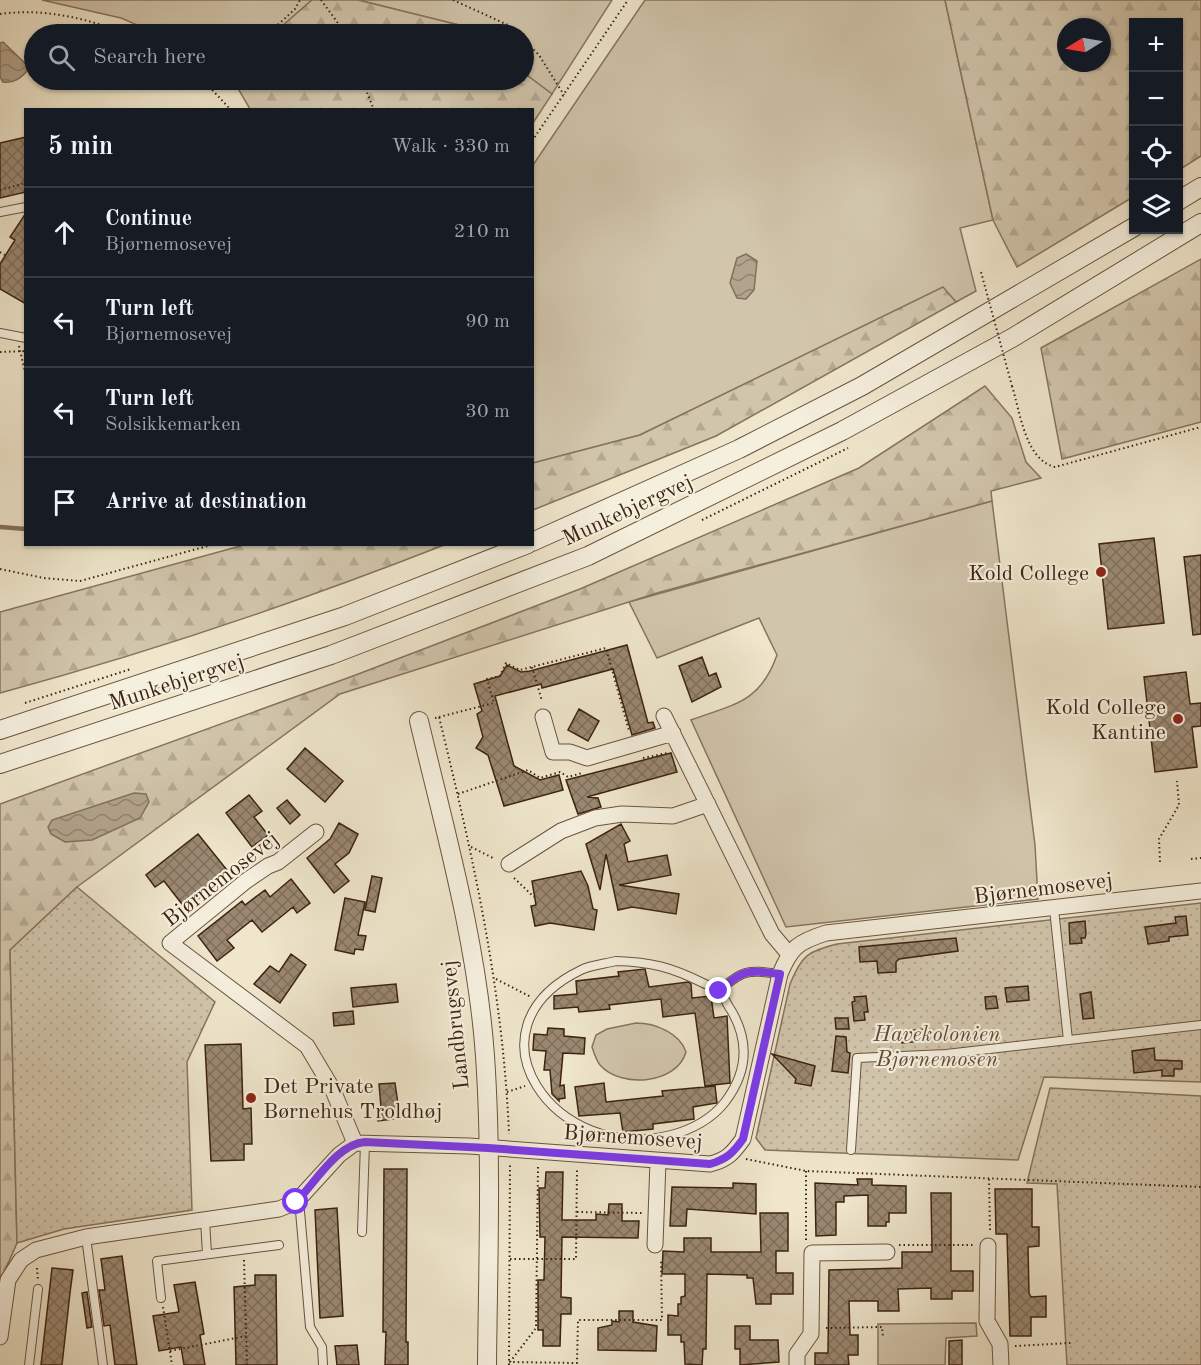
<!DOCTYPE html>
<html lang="en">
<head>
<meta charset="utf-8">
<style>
	:root { --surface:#171b24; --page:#242831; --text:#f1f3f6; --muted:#9ea1a6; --line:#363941 }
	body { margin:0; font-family:"Old Standard TT",serif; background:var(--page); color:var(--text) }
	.controls { position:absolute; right:18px; top:18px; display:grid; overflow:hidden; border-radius:0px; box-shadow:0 2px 4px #0004 }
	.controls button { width:54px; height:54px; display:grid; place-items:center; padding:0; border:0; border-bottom:2px solid var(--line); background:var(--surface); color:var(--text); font:30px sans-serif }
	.compass { position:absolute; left:1057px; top:18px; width:54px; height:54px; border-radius:50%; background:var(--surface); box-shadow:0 2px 4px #0004; rotate:259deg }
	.stop { position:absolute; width:18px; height:18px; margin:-14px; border:4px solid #7c3aed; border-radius:50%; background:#fff }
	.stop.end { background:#7c3aed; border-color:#fff; box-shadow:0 2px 6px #0008 }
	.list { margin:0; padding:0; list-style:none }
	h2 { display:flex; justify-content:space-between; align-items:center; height:78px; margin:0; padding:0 24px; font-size:26px }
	h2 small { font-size:20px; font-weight:400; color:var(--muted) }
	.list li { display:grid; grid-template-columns:39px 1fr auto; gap:18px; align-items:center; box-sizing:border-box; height:90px; padding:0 24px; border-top:2px solid var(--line) }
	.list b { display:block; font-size:22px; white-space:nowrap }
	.list p { margin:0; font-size:20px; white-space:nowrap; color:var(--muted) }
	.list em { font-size:20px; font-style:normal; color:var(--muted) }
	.icon { flex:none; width:33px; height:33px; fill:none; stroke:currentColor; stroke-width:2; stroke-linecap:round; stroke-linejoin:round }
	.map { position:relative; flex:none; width:1201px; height:1365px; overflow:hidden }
	.search { position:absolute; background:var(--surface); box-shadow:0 2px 4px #0004; left:24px; top:24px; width:510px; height:66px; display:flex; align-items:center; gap:15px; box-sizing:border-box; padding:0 21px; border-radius:33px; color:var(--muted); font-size:22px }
	.panel { position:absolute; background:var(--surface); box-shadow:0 2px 4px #0004; left:24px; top:108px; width:510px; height:438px; border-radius:0px }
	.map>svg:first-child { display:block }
	.grass { fill:#d1c5ac; stroke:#87745e; stroke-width:1.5 }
	.forest { fill:url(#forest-firs); stroke:#87745e; stroke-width:1.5; fill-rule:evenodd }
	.park { fill:url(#park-dots); stroke:#87745e; stroke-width:1.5 }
	.water { fill:url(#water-waves); stroke:#836f5a; stroke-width:1.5 }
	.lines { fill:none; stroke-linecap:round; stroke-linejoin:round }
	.stream { stroke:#836f5a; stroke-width:4.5 }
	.building { fill:url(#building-cross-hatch); stroke:#3d2210; stroke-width:1.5 }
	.service-casing { stroke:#6a533f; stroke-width:10 }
	.minor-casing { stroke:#6a533f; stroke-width:17 }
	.tertiary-casing { stroke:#6a533f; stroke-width:20 }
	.path { stroke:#3d2210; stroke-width:2; stroke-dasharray:1.5 3; stroke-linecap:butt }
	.service { stroke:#f5efde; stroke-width:8 }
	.minor { stroke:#f5efde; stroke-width:15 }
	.tertiary { stroke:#f5efde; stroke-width:18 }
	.path-bridge { stroke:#3d2210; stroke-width:2; stroke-dasharray:1.5 3; stroke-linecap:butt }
	.route { stroke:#7c3aed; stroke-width:8 }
	.poi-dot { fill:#8f2418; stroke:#f5efde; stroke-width:2 }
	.labels { text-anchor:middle; stroke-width:4.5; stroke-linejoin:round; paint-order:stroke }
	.street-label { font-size:22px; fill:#3d2210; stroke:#f5efde }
	.poi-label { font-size:22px; fill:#3d2210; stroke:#f5efde; text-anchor:end }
	.park-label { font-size:22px; font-style:italic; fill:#624b37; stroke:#f5efde }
</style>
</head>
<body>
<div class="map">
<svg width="1201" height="1365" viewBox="0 0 1201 1365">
	<defs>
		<pattern id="forest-firs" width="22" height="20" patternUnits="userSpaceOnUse" patternTransform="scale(1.5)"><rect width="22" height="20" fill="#d1c5ac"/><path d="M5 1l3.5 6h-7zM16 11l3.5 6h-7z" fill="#b4a993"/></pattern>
		<pattern id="park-dots" width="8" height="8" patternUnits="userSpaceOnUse" patternTransform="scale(1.5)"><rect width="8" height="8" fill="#d1c5ac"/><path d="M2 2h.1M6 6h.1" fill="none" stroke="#b4a993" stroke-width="1.8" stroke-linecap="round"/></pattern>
		<pattern id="water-waves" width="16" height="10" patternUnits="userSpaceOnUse" patternTransform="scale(1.5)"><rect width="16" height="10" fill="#b2a38c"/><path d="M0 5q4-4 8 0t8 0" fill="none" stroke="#928471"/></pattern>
		<pattern id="building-cross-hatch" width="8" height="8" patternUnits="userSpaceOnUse" patternTransform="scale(1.5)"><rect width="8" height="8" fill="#9a8872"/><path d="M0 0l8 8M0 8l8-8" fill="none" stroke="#7f6f5c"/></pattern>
	</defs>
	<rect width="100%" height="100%" fill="#efe6cc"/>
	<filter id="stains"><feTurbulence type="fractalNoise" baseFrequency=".00333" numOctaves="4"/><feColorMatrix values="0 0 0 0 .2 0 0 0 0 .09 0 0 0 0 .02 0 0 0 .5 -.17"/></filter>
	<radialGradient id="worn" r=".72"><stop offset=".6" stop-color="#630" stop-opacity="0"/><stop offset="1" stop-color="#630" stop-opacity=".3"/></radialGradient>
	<path class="grass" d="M42,0H312L273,34H158L121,18Z
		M358,0H612L552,94L524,73V34H475L463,26Z
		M645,0H945L993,220L960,228L976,291L956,302L943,288L640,435L533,463V165Z
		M992,501L1035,845L1038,899L786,927L691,720C734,704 760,703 777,655L759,618L657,658L629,602Z
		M636,1023C655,1023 680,1033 686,1052C677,1084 621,1089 600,1065C596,1060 594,1053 592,1047L596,1035L607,1029Z
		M976,1323L977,1336L946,1338L945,1365H878V1324Z"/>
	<path class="forest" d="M312,0H358L463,26L475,34H273Z
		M945,0H1201V156L1179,170L1178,22H1134L1133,197L1017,267L993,220ZM1066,27H1102V63H1066Z
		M524,73L552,94L533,123L532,110L250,109L233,80H524Z
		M1201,259V422L1062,459L1041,348Z
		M943,287L956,302L716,436L533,510V463L640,435Z
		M985,386L1012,418L1026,462L1041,478L991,491L992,501L657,593L340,694L77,887L10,950L17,1243L0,1282V804L353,676L580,589L859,468Z
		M244,545H444C299,602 151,652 0,693V612Z"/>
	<path class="park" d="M77,887L215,1002L187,1062L192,1210L64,1229L17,1243L10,950Z
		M1201,903V1082L1044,1077L1018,1160L765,1150L756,1138L790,984C802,955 807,952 837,944Z
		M1050,1088L1201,1096V1365H1067L1057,1184L1027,1183Z"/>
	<path class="water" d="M3,42L27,65V71C20,79 14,83 3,82L0,77V43Z
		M746,254L757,261L754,290L746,299L737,298L730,283L737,258Z
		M134,793L146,794L149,802L140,818L92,840L65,842L51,834L48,827L52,820Z"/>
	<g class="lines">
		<path class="stream" d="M0,527L26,529"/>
	</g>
	<path class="building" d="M26,137V192L0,198V143Z
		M26,213V304L0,289V264L15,240L10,237Z
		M1154,538L1164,623L1108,629L1099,544Z
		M1201,555V634L1193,635L1184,557Z
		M627,645L648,723L653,722L655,728L632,735L613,669L542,688L541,684L495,696L514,766L540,780L559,775L563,790L504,806L488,755L476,748L483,737L477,714L482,711L474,684L500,676L507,665L521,672L530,671Z
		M702,657L709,676L716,673L721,687L692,702L679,666Z
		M1186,672L1190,704L1201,703V726L1192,727L1197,767L1155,772L1144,677Z
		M579,709L599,721L588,741L568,730Z
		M305,748L343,781L325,802L287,769Z
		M671,753L677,772L587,797L598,798L601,807L578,814L566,780Z
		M249,795L262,811L254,817L268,835L252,847L226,813Z
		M287,800L300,815L290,824L277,808Z
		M339,823L358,834L349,853L335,864L349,881L334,893L307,858L330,839Z
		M621,824L630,841L624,844L628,862L667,855L671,875L619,885L679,894L676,914L632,907L618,910L606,854L600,890L586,844Z
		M198,834L231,875L185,908L164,881L155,887L146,875Z
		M581,871L588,886L593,909L597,910L594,930L550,923L535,926L531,906L536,905L532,881Z
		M372,876L382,878L375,912L365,910Z
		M291,879L310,903L297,913L293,907L262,932L252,920L227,940L234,948L217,961L198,936L242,901L245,905L265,890L270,897Z
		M345,898L365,902L358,935L366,936L363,950L355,949L354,954L335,950Z
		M1186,916L1188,935L1169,937V941L1148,944L1145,927L1176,923L1175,917Z
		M1085,921L1086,934L1085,938H1081L1082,943L1070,944L1069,923Z
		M956,938L958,951L899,959L896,962V972L878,973L877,961L860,962L859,947Z
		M291,954L306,965L280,1003L254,984L270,966L279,972Z
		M645,969L649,987L688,982L691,984L692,998L711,996L714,1018L727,1016L730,1083L705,1086L695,1013L663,1017L661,999L609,1005L610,1009L579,1012L578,1007L554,1009V996L577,994L576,981L619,976L618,972Z
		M396,984L398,1002L353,1007L351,988Z
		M1028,986L1029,1000L1007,1002L1005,988Z
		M1091,992L1094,1018L1083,1019L1080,994Z
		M866,996L868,1012H864L865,1020L854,1021L852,1002L855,1001L854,997Z
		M996,996L998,1008L986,1009L985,997Z
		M353,1011L354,1024L334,1026L333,1013Z
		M835,1018H848L849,1029H836Z
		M548,1028L564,1029V1036L585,1038L584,1054L563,1053L560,1086L564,1085L565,1098L559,1099V1101L552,1094L550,1070H544L546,1051L533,1050L534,1034L547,1035Z
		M929,1029L930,1040L902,1043L901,1031Z
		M836,1036L846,1037L847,1052L850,1053L848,1073L832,1071Z
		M241,1044L243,1109L251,1108L252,1144H244V1160L211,1161L205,1045Z
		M1154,1048L1155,1060L1182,1061V1069H1174V1076H1162V1070L1134,1073L1132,1051Z
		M772,1054L815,1066L811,1086L795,1083L796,1079Z
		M395,1083L400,1118L378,1121L376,1107H381L379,1084Z
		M604,1083L606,1102L663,1096L662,1091L715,1086L717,1103L693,1107L694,1119L653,1124V1129L623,1132L620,1113L579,1116L575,1087Z
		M384,1169H407L406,1342H408V1365H385L386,1332H383Z
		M546,1172H563L562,1220H596V1214L608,1215L609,1204H622V1221H639L638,1238L562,1237L561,1297L571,1298V1314H561L560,1346H543V1330H538V1280H544L545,1237H540L539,1188H545Z
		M857,1179H872V1185L906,1186V1213H889V1222H886V1226H868V1195L844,1196V1202H836V1235L816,1236L815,1183L858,1185Z
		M733,1183L756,1184V1214L687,1209L686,1226H670L672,1187L733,1188Z
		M995,1189H1032V1227H1039V1246L1028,1247L1029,1293L1031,1297L1046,1296V1317H1031V1336H1010L1007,1234H996Z
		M931,1193H951V1271H973V1291H952V1299H931V1288L898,1289L899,1311H878V1301H849L850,1335H858V1355H848L849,1365H815V1353H828L829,1270L902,1268V1252H932Z
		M337,1208L343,1316L320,1318L315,1210Z
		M760,1213H788V1251H776V1273H793V1294H771V1304H756L753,1278H747V1275L707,1274L706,1349H703L702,1365L685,1364L684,1342H681V1335H668V1315L678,1316V1304H681V1297L685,1296V1274H662L663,1251L684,1252V1238H711V1252H761Z
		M122,1256L137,1365H115L110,1325L104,1326L99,1290H105L101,1259Z
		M52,1268L73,1270L70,1293L62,1365H41Z
		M255,1275H276L277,1365H236L234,1287L255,1285Z
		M195,1282L204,1334L200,1335L205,1365H184L181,1347L159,1351L153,1316L179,1312L174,1285Z
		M87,1292L92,1327L87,1328L82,1293Z
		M619,1311H633V1322L657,1326L656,1351L598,1350V1328L612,1325V1321L619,1322Z
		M735,1326H750V1340H778L779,1362L740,1365V1349H735Z
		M962,1340V1365H949V1341Z
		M357,1345L359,1365H337L335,1346Z"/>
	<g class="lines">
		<g class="service-casing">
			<path id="service" d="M0,212L26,207
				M0,333L26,338
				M1054,909L1068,1040
				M616,961C651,962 671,967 703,983C707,985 715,987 719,991C724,996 727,1005 731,1010C750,1042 747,1073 725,1102C712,1119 691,1130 671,1135C555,1165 459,1029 581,970C591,965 604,964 616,961Z
				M719,991C743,969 748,970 780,974
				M851,1150L857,1058L946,1054L1201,1025
				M296,1202L300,1211L310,1327L322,1347L323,1365
				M205,1220L207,1254
				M362,1232L365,1143
				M86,1237L103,1365
				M161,1298L157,1261L279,1245
				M29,1365L38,1289"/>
		</g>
		<g class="minor-casing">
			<path id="minor" d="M664,716L772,934L788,953
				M543,717L553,752H570L587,758L673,733
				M316,832L278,862L268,866L246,881L170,943L307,1046L332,1088L355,1143
				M509,864L561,831L595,818L622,814L673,816L708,804
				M655,1245L658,1161
				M988,1246L987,1321L1000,1344L1001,1365
				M0,1337L8,1280L21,1260L36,1250L86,1237L279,1209L296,1202L339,1155L355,1143L469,1146L710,1164C727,1160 733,1153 743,1139L780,974C791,947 798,942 826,933L1201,891
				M797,1365V1354L811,1334L812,1253L887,1252"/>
		</g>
		<g class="tertiary-casing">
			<path id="tertiary" d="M1178,201L1201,187
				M532,542L739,449L862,386L1134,227
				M419,721C445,831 477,942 485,1056C492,1158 488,1262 487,1365
				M0,730L345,616L528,544
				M0,764L331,655L588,556L842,431L1012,338L1201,223"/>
		</g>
		<path class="path" d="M321,0L346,34
			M453,0L508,25L518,34
			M0,14C44,8 86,18 127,34
			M268,34L295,9L300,0
			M524,40L539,55L564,95
			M203,80L231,110
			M362,80L374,110
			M212,87L220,80
			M532,141L628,0
			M0,190L26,183
			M0,252L5,255
			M19,346L26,376
			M0,352L26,351
			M1012,386C1020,411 1025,460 1055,467L1201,427
			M702,520L848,448
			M0,569L44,578L80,581L215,544
			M532,667L542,701
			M25,703L131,669
			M439,717L494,703L487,679L500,676L506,663L520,670L606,648L629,731
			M435,718L439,717C473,856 503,990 509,1134
			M643,758L667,753
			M458,794L528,770L540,778L560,772L568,777L582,773
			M471,847L495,859
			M1191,859L1201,858
			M1160,862L1159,839L1179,805L1177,781
			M514,878L534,897
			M496,979L531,997
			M507,1092L525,1086
			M746,1159L806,1171L1201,1187
			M538,1167L536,1328L510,1362L577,1363L578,1320H662L661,1259
			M806,1171V1240
			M989,1179L990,1231
			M577,1212L643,1213
			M899,1245H974
			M510,1259H576L577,1168
			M244,1260L247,1365
			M37,1268L38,1280
			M163,1307L172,1365
			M826,1328L882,1327L883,1337
			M1015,1346L1071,1343
			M170,1351L246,1336
			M509,1365L510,1164"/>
		<use href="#service" class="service"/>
		<use href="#minor" class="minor"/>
		<use href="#tertiary" class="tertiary"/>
		<path class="path-bridge" d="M981,272L1012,386"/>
	</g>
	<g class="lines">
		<path class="route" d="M296,1202C315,1183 337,1144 365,1142L488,1148L710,1164C727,1159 733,1153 743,1139L780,974C748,970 743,969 719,991"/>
	</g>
	<g class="poi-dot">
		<circle cx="1101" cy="572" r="6"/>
		<circle cx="1178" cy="719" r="6"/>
		<circle cx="251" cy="1098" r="6"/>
	</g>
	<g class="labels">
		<g class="street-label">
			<text transform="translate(627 509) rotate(-25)" y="8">Munkebjergvej</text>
			<text transform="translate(176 681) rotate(-18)" y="8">Munkebjergvej</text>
			<text transform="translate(220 878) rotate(-38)" y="8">Bjørnemosevej</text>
			<text transform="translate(1043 887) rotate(-7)" y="8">Bjørnemosevej</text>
			<text transform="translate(454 1025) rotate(-96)" y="8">Landbrugsvej</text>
			<text transform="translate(633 1136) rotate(4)" y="8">Bjørnemosevej</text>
		</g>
		<g class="poi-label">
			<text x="1089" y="580">Kold College</text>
			<text x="1166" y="714">Kold College<tspan x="1166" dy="25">Kantine</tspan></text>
			<text x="263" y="1093" text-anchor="start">Det Private<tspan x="263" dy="25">Børnehus Troldhøj</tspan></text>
		</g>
		<g class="park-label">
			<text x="937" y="1041">Havekolonien<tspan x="937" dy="25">Bjørnemosen</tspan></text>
		</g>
	</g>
	<rect width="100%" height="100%" filter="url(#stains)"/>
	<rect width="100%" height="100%" fill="url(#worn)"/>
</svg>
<div class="controls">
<button>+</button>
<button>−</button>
<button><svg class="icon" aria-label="locate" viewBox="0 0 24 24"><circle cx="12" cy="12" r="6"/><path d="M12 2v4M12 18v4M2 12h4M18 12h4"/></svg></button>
<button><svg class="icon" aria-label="layers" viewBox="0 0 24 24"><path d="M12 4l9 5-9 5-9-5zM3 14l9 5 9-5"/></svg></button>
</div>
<svg class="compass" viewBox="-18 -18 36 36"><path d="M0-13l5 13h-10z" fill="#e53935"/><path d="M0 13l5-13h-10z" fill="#9ea1a6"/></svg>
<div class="stop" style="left:296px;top:1202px"></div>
<div class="stop end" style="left:719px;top:991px"></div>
<div class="search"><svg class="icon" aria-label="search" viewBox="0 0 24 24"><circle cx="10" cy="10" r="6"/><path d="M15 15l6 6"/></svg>Search here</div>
<section class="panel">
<h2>5 min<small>Walk · 330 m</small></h2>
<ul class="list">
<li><svg class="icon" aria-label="ahead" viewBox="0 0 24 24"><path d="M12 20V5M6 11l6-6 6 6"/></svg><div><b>Continue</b><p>Bjørnemosevej</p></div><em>210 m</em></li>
<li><svg class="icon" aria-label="left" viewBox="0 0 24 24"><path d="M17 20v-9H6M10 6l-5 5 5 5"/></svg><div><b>Turn left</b><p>Bjørnemosevej</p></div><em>90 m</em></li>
<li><svg class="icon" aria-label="left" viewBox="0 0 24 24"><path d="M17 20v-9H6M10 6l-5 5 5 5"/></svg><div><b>Turn left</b><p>Solsikkemarken</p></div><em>30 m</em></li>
<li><svg class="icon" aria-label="arrive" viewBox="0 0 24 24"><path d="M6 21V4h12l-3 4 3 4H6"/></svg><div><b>Arrive at destination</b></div></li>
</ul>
</section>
</div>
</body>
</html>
